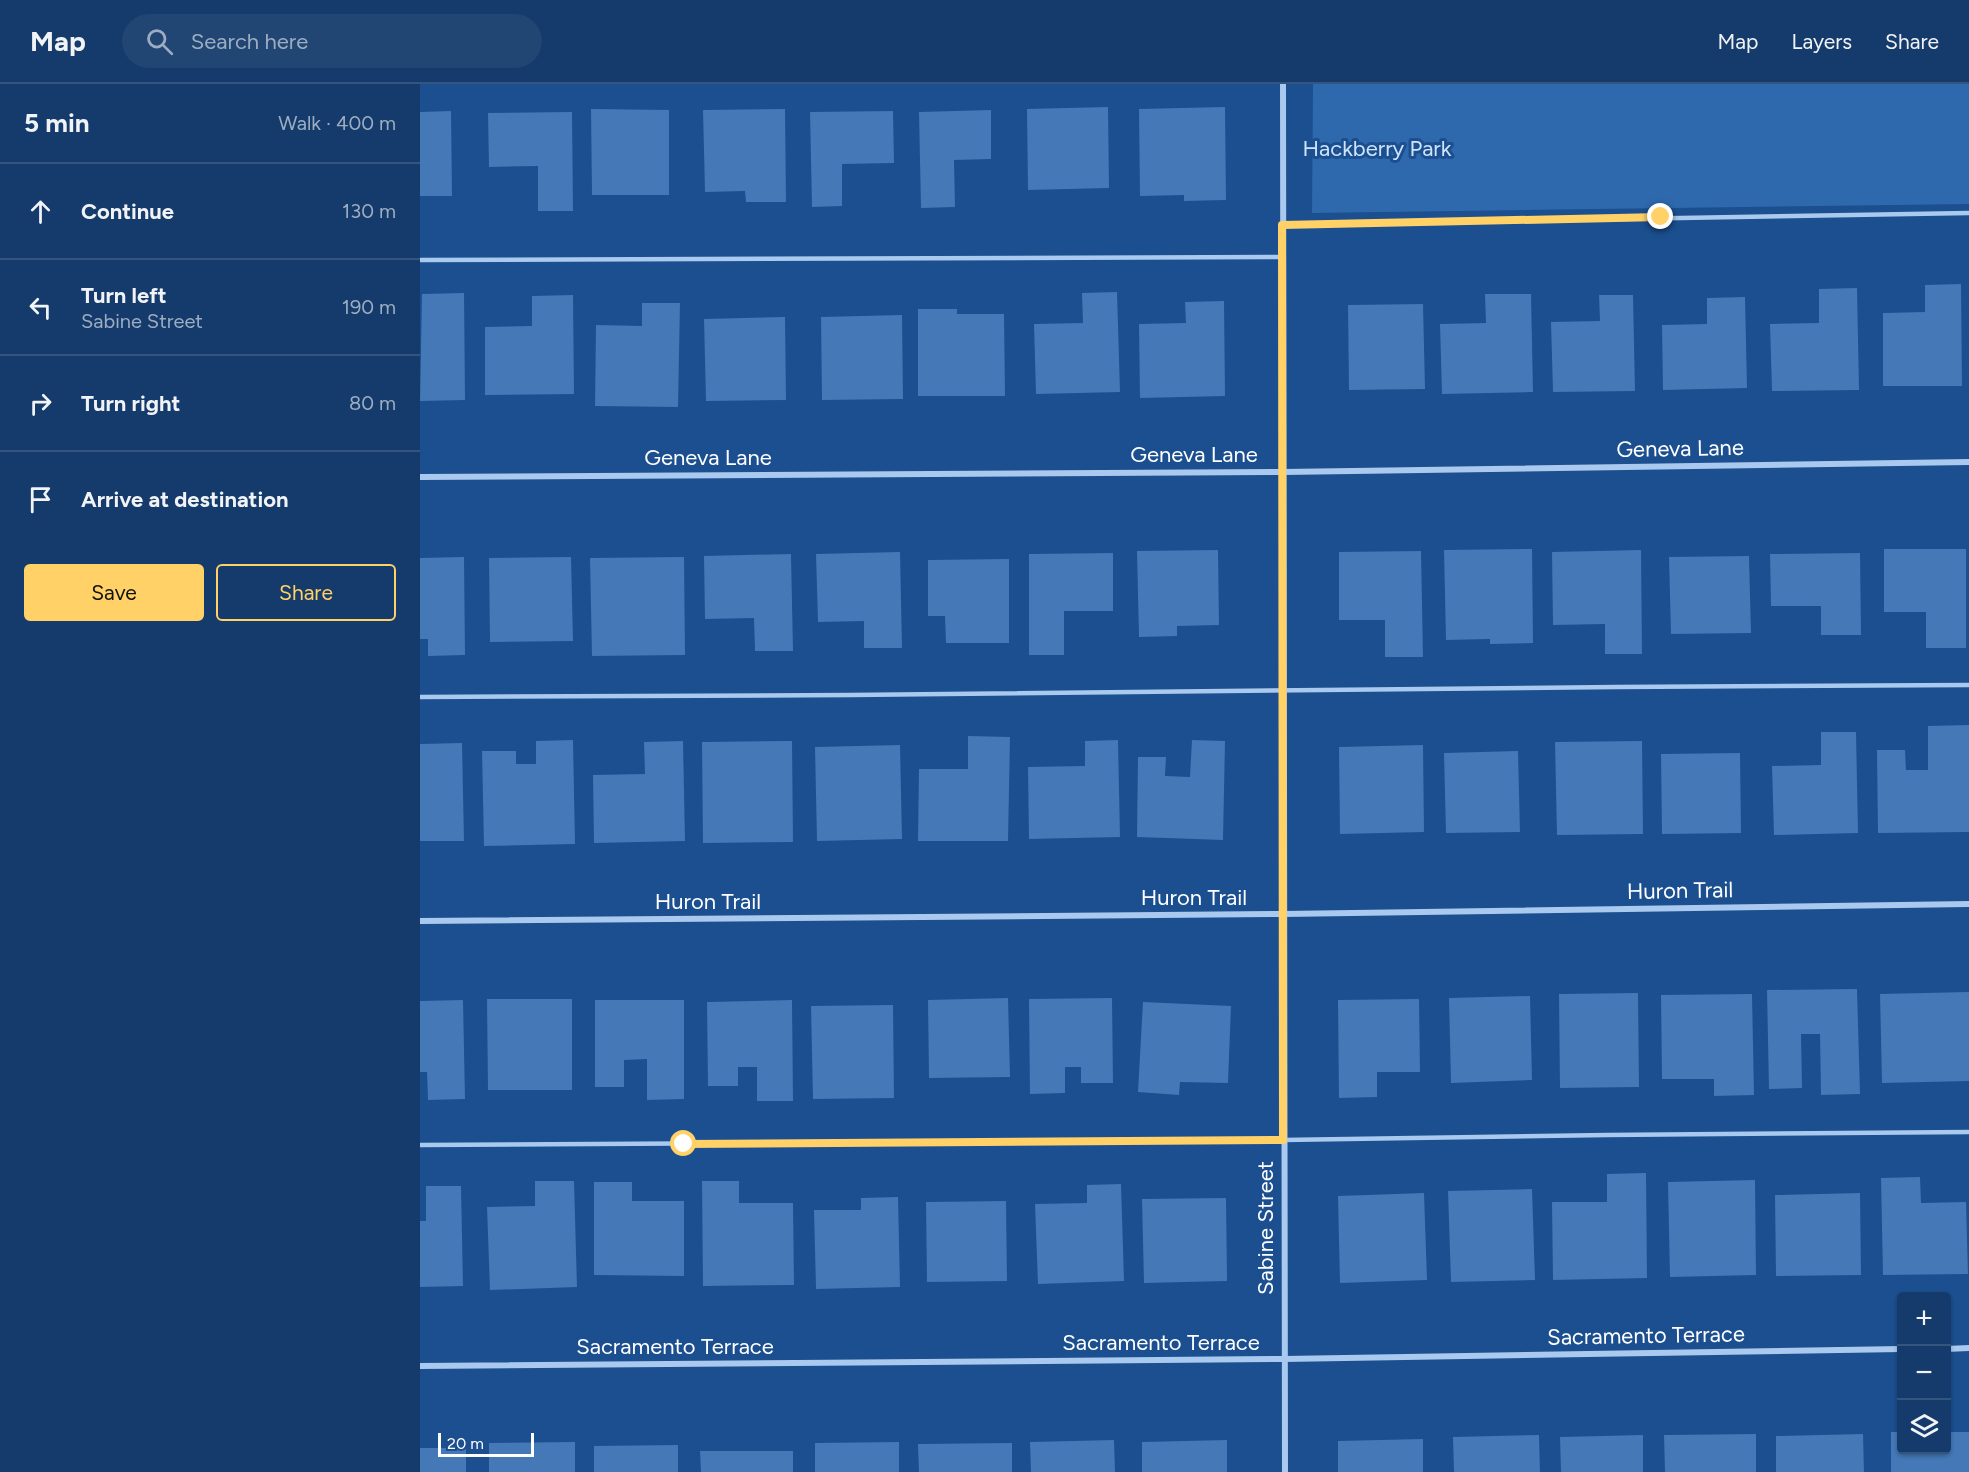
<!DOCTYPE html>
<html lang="en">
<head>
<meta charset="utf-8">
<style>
	:root { --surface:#143b6b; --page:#214673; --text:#f1f3f6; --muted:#9dadc1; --line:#33557e; --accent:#ffd166 }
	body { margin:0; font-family:Figtree,sans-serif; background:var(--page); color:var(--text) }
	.controls { position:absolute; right:18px; bottom:18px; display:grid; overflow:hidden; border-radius:6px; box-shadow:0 2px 4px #0004 }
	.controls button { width:54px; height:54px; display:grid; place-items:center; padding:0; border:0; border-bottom:2px solid var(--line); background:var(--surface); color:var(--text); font:30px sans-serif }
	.scale { position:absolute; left:18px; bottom:15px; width:96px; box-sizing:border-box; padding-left:6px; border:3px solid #fff; border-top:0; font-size:16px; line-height:21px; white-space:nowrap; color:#fff; -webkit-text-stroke:4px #1b4f8f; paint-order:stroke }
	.stop { position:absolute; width:18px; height:18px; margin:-14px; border:4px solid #ffd166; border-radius:50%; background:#fff }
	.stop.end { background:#ffd166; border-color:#fff; box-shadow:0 2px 6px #0008 }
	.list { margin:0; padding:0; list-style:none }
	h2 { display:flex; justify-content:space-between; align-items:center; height:78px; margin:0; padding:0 24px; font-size:26px }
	h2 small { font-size:20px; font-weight:400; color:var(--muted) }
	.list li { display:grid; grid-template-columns:39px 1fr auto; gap:18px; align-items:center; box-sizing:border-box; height:96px; padding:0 24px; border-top:2px solid var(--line) }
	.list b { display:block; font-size:22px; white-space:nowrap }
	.list p { margin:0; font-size:20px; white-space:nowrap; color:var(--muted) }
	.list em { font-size:20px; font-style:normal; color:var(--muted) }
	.actions { display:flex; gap:12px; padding:18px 24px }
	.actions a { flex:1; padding:14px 0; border:2px solid var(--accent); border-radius:6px; text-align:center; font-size:21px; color:var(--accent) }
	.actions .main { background:var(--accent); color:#111 }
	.icon { flex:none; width:33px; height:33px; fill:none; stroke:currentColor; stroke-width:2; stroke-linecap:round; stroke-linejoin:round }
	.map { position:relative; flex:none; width:1549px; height:1388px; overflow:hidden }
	header { display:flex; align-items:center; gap:36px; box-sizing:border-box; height:84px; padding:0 30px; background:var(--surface); border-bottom:2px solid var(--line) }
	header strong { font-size:28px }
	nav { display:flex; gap:33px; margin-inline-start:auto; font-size:21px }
	.search { width:420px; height:54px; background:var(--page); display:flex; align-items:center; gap:15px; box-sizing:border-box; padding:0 21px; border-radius:33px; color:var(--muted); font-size:22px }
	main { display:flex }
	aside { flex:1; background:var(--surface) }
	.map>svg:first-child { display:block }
	.green { fill:#2e69ad }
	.building { fill:#4478b7 }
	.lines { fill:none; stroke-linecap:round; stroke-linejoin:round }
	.service { stroke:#a9c9ee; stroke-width:4.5 }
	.minor { stroke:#a9c9ee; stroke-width:6 }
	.route { stroke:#ffd166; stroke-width:8 }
	.labels { text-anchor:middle; stroke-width:6; stroke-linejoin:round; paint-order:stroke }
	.park-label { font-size:22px; fill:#cfe3fa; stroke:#1b4f8f }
	.street-label { font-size:22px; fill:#fff; stroke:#1b4f8f }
</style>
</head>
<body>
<header>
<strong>Map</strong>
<div class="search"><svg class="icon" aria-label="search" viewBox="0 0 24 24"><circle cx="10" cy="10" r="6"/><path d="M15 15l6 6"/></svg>Search here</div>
<nav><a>Map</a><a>Layers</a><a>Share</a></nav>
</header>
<main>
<aside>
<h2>5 min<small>Walk · 400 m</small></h2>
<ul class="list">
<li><svg class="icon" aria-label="ahead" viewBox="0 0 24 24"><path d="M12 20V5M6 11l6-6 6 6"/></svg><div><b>Continue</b></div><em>130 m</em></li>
<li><svg class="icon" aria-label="left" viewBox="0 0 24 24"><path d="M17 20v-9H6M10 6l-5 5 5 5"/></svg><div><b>Turn left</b><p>Sabine Street</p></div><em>190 m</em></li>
<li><svg class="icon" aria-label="right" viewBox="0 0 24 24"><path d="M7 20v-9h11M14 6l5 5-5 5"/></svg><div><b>Turn right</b></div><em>80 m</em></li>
<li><svg class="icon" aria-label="arrive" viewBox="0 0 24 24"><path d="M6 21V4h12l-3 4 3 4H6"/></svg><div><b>Arrive at destination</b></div></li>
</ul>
<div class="actions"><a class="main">Save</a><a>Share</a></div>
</aside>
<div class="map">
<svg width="1549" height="1388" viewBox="0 0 1549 1388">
	<rect width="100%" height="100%" fill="#1b4f8f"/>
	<path class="green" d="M893,0H1549V120L892,129Z"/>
	<path class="building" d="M688,23L689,104L608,106L607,25Z
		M805,23L806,116L764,117V111L720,112L719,25Z
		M171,25L249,26V111H172Z
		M365,25L366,118H326L325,107L285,108L283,26Z
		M571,26V75L534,76L535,123L501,124L499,28Z
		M31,27L32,112H0V28Z
		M473,27L474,79L422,80V122L392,123L390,28Z
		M152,28L153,127H118V82L69,83L68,29Z
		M1541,200L1542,302H1463V229L1505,228V201Z
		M1437,204L1439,306L1352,307L1350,240L1399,239V205Z
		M697,208L700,308L616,310L614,240L663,239L662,209Z
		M44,209L45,316L0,317L2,210Z
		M1065,210H1111L1113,308L1022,310L1020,240L1066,239Z
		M153,211L154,310L65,311V243L112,242V212Z
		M1179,211H1213L1215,307L1133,308L1131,238L1180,237Z
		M1325,213L1327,304L1243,306L1242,241L1287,240V214Z
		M804,217L805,312L720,314L719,240L766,239L765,218Z
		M222,219H260L258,323L175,322L176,241L222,242Z
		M1003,220L1005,305L929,306L928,221Z
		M498,225H537V230H584L585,312H498Z
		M482,231L483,315L402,316L401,233Z
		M365,233L366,316L286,317L284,235Z
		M1112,465L1113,559L1070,560V555L1026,556L1024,466Z
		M1464,465H1546V564H1506V528H1464Z
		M798,466L799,541L757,542V552L719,553L717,467Z
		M1221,466L1222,570H1185V540L1133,541L1132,468Z
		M1001,467L1003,573H965V536H919V468Z
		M480,468L482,564H444V537L398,538L396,470Z
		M693,469V527H644V571H609V470Z
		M1440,469L1441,551H1401V522H1351L1350,470Z
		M371,470L373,567H335L334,534L285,535L284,472Z
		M1329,472L1331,549L1251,550L1249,473Z
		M44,473L45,571L8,572V555H0V474Z
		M151,473L153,557L70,558L69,474Z
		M264,473L265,571L172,572L170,474Z
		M589,475V559H526L525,532H508V476Z
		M1549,641V748L1458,749L1457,666H1485L1486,686H1508V642Z
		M1401,648H1436L1438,749L1354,751L1352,682L1401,681Z
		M548,652L590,653L588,757H498L499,685H548Z
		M153,656L155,760L64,762L62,667H96V680H116V657Z
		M698,656L700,753L609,755L608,683L665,682V657Z
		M772,656L805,657L803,756L717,753L718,673H746L745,692L770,693Z
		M263,657L265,757L174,759L173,691L225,690L224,658Z
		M372,657L373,758L283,759L282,658Z
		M1222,657L1223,750L1137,751L1135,658Z
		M42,659L44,757H0V660Z
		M480,661L482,755L397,757L395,663Z
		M1003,661L1004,748L920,750L919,663Z
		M1098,667L1100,748L1026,749L1024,669Z
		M1320,669L1321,749L1242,750L1241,670Z
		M1437,905L1440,1010L1401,1011L1400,950H1381L1382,1004L1349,1005L1347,906Z
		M1549,908V997L1462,999L1460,910Z
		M1218,909L1219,1003L1140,1004L1139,910Z
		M1332,910L1334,1011L1294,1012V995H1242L1241,911Z
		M1110,912L1112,996L1031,999L1029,914Z
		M588,914L590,993L509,994L508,916Z
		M692,914L693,999H661V983H645V1009L610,1010L609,915Z
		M67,915H152V1006H68Z
		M999,915L1000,988H957V1013L919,1014L918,916Z
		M43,916L45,1015L8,1016L7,988H0V917Z
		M175,916H264V1015L227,1016V975L204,976V1003H175Z
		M372,916L373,1017H337V983H318V1002H288L287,918Z
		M723,918L811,922L808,999L760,998L759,1011L718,1008Z
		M473,921L474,1014L393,1015L391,922Z
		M1226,1089L1227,1194L1133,1196L1132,1118H1187V1090Z
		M1500,1093L1501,1119L1546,1118L1548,1190L1463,1191L1461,1094Z
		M1335,1096L1336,1191L1250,1193L1248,1098Z
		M115,1097H154L157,1203L70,1206L67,1123L115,1122Z
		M282,1097H319V1119H373L374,1201L283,1202Z
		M174,1098H212V1117H264V1192L174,1191Z
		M701,1100L704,1197L618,1200L615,1120L667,1119V1101Z
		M6,1102H41L43,1202L0,1203V1137H6Z
		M1112,1105L1115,1196L1031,1198L1028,1107Z
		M1004,1109L1007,1196L920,1199L918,1112Z
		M1440,1109L1441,1191L1356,1192L1355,1111Z
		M478,1113L480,1203L396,1205L394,1126H441V1114Z
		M806,1114L807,1197L724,1199L722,1115Z
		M586,1117L587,1197L507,1198L506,1118Z
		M1471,1348H1482V1366H1526V1348H1549V1388H1471Z
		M1336,1350V1388H1245L1244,1351Z
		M1443,1350L1444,1388H1356V1352Z
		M1119,1351L1120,1388H1034L1033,1353Z
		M1223,1351V1388H1141L1140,1353Z
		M1003,1355V1388H918V1357Z
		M694,1356L695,1388H611L610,1358Z
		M807,1356V1388H722V1358Z
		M155,1358V1388H69V1359Z
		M479,1358V1388H395V1359Z
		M592,1359V1388H499L498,1360Z
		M258,1361V1388H174V1362Z
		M0,1364H46V1388H0Z
		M280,1367H373V1388H281Z"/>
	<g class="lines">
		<path class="service" d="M863,141L1549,129
			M0,176L863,173
			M0,613L431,611L1196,603L1549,601
			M0,1061L863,1056L1187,1051L1549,1048"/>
		<path class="minor" d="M863,0L865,1388
			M0,393L863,388L1549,378
			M0,837L863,830L1549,820
			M1526,1265L1549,1264
			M0,1282L864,1275L1482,1265"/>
	</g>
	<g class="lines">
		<path class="route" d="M264,1060L863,1056L862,141L1241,133"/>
	</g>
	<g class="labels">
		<g class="park-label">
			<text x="957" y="72">Hackberry Park</text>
		</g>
		<g class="street-label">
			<text transform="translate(1260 364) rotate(-1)" y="8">Geneva Lane</text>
			<text x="774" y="378">Geneva Lane</text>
			<text x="288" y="381">Geneva Lane</text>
			<text transform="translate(1260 806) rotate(-1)" y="8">Huron Trail</text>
			<text x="774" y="821">Huron Trail</text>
			<text x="288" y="825">Huron Trail</text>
			<text transform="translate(845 1144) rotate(-90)" y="8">Sabine Street</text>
			<text transform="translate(1226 1251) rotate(-1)" y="8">Sacramento Terrace</text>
			<text x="741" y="1266">Sacramento Terrace</text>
			<text x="255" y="1270">Sacramento Terrace</text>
		</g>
	</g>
</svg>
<div class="controls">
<button>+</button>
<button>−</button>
<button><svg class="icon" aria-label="layers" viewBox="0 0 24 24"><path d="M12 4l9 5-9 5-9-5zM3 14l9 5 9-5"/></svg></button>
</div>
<div class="scale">20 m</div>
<div class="stop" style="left:264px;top:1060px"></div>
<div class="stop end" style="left:1241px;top:133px"></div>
</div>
</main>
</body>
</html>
